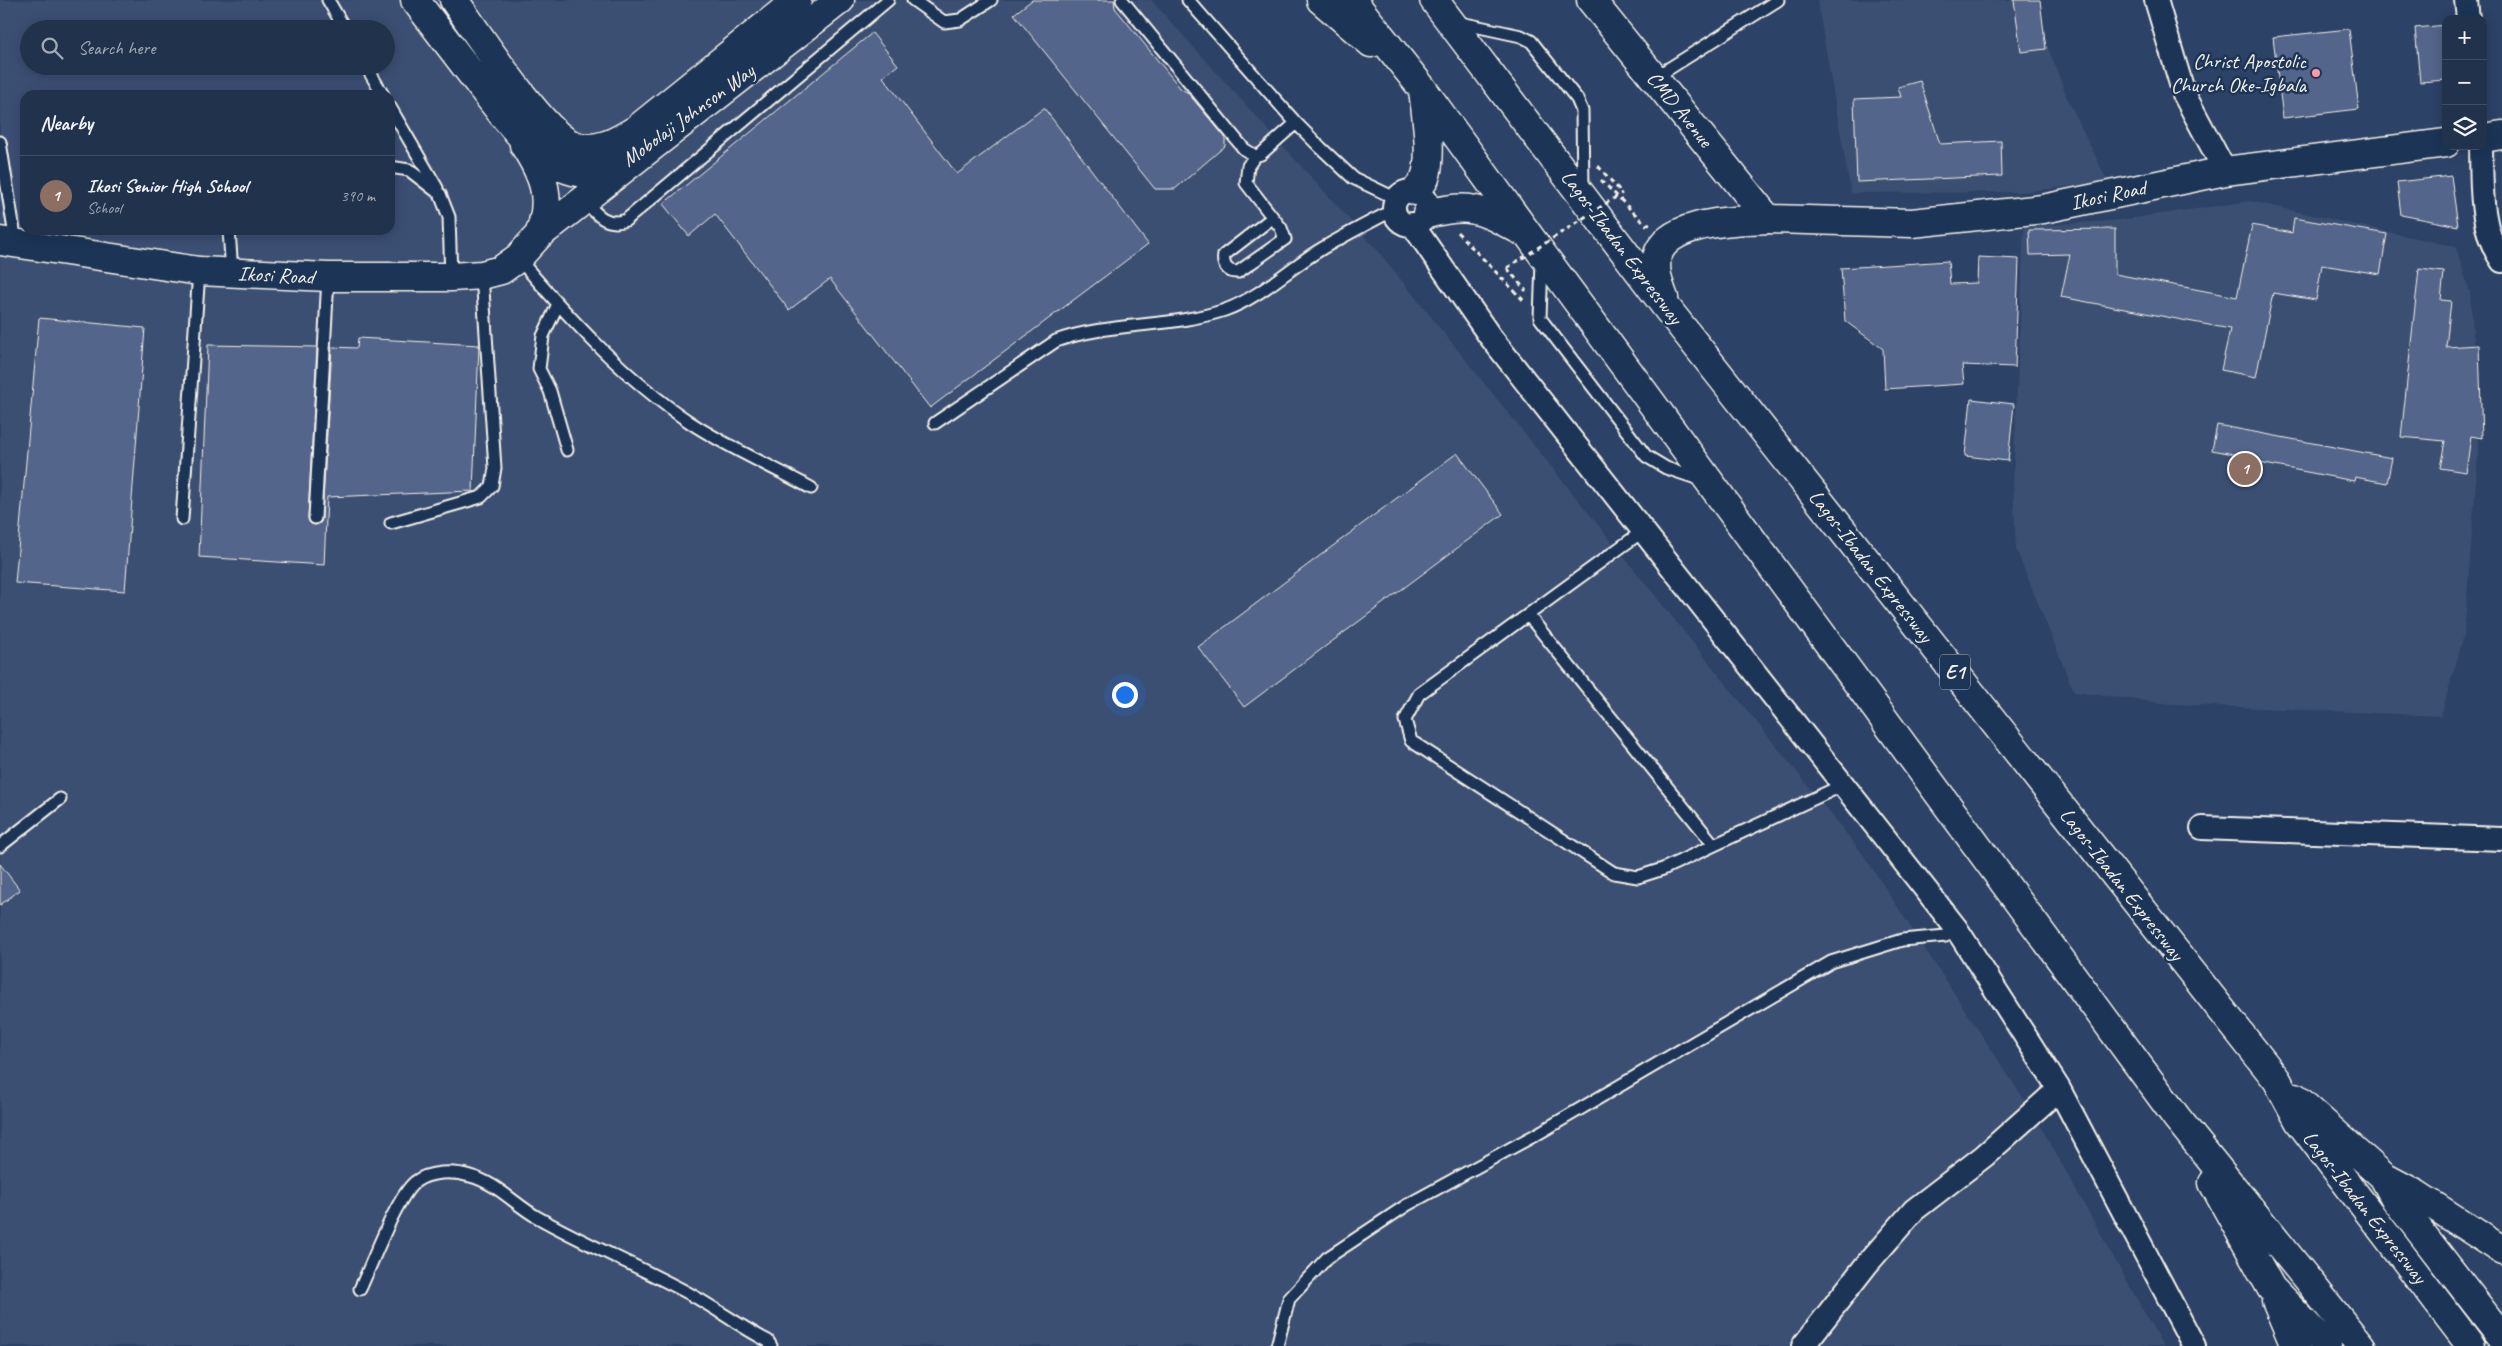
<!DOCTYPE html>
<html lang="en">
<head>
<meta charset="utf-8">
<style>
	:root { --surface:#21324c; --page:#2d3e56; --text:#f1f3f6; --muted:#a2aab5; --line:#3e4d64; --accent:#ff9aa2 }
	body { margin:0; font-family:Caveat,sans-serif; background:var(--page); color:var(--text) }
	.controls { position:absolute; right:15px; top:15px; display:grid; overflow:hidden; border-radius:10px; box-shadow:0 2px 12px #0003 }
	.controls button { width:45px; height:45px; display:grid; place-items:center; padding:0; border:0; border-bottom:1px solid var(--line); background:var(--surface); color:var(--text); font:25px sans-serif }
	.you { position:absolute; left:1124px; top:694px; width:18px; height:18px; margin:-12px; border:4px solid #fff; border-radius:50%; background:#1a73e8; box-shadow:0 0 0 8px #1a73e833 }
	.badge { display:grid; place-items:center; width:32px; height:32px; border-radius:50%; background:var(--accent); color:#fff; font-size:16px; font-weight:700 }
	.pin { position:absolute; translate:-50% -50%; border:2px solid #fff; box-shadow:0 1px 5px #0006 }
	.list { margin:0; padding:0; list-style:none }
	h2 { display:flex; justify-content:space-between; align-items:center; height:65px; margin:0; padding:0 20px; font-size:21px }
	h2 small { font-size:16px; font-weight:400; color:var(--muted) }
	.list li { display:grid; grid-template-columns:32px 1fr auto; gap:15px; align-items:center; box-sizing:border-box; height:80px; padding:0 20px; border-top:1px solid var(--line) }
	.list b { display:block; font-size:19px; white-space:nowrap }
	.list p { margin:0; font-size:16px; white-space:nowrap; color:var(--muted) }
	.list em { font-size:16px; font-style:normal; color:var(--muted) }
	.icon { flex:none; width:28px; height:28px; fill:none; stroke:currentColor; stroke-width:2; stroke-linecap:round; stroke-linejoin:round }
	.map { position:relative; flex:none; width:2502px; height:1346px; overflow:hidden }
	.search { position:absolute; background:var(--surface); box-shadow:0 2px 12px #0003; left:20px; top:20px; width:375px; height:55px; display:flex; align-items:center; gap:12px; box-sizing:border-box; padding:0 18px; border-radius:28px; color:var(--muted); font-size:19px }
	.panel { position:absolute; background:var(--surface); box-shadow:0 2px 12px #0003; left:20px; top:90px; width:375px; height:145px; border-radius:15px }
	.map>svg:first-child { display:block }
	.built { fill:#3b4f73; fill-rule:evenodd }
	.building { fill:#52658b; stroke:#f4f1e8 }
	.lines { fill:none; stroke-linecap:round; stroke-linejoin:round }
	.lane-casing { stroke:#f4f1e8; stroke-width:15 }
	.street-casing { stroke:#f4f1e8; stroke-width:26 }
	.secondary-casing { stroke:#f4f1e8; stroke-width:31 }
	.highway-casing { stroke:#f4f1e8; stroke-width:31 }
	.path { stroke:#f4f1e8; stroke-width:3; stroke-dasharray:5 4; stroke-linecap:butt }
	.lane { stroke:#1d3557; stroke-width:11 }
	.street { stroke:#1d3557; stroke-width:22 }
	.secondary { stroke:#1d3557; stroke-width:28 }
	.highway { stroke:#1d3557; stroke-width:28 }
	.path-bridge { stroke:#f4f1e8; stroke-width:3; stroke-dasharray:5 4; stroke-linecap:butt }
	.poi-dot { fill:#ff9aa2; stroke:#1d3557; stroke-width:2 }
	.labels { text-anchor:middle; stroke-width:5; stroke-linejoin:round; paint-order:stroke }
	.shield { fill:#1d3557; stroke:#b4b9bc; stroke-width:1 }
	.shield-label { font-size:20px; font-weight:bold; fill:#f4f1e8 }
	.poi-label { font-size:21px; fill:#f4f1e8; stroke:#1d3557; text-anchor:end }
	.street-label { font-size:21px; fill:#f4f1e8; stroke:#1d3557 }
</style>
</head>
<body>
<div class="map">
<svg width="2502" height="1346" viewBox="0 0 2502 1346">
	<rect width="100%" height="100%" fill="#2c4266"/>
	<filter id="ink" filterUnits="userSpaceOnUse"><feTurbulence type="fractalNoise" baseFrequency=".02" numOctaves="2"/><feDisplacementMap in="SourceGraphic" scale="10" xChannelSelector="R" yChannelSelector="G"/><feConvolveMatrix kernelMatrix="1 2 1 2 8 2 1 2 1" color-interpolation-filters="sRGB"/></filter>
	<g filter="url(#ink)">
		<path class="built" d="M0,0H1151L1378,251L1862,853L2035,1116L2163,1346H0ZM29,29H386V66H29ZM25,95H390V230H25Z
			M1817,0H2039L2042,32L2068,100L2108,182L2022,192L1851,193Z
			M2250,201L2456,247L2470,293L2476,362L2478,456L2464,635L2441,716L2171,704L2074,692L2016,549L2013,483L2024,227L2120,220Z"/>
		<path class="building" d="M1032,0H1114L1115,8L1181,89L1187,92L1225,137V146L1175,189H1155L1014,14Z
			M2014,0H2040L2046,49L2021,52Z
			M2446,25V80L2420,82L2415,28Z
			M2349,29L2359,109L2283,118L2273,37Z
			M872,33L898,65L883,77L957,174L1044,108L1148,244L930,408L830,279L789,310L715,214L689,236L663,204Z
			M1920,81L1940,144L2001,141L2002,176L1857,182L1854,99L1901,97L1898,87Z
			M2451,176L2458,226L2401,215L2397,182Z
			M2294,218L2387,234L2380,274L2322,265L2316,300L2273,293L2256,377L2221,370L2230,329L2061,297L2070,254L2030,255L2029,230L2115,229V274L2237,297L2252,225L2292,233Z
			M1978,257L2019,259L2015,367L1962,365L1964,384L1885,389L1883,349L1845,321L1841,268L1948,261L1950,284L1977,283Z
			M2419,269L2444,272L2441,300L2451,301L2446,347L2479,345L2482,438L2471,436L2466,472L2440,468L2445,441L2401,437Z
			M39,318L145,328L125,591L15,583Z
			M358,338L479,345L473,491L327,497L324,565L199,557L208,345L317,347L308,518L311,524L315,525L321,522L322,518L332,347L357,348Z
			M1971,399L2014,404L2008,461L1965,456Z
			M2217,425L2392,458L2387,483L2355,477L2354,481L2254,462L2255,458L2212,450Z
			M1457,453L1503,514L1244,707L1198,647Z
			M0,864L20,890L0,905Z"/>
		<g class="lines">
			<g class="lane-casing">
				<path id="lane" d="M328,0L345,29
					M913,0L944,22L960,20L991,0
					M1122,0L1244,149L1255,156L1261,154L1296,123
					M1188,0L1296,123L1321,148L1353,178L1397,199
					M1456,22L1521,36L1531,41L1577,99L1582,111L1583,190
					M366,66L383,95
					M1654,78L1778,0
					M390,107L437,188
					M0,142L16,243
					M1255,156L1248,166L1246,183L1281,228L1285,239L1238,272C1228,273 1222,265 1224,255L1272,218
					M390,167L409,170L440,194L449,217L451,277
					M584,200C596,214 606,227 626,220L888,0
					M229,230L232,273
					M518,258C569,318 625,379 691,423C729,448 771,466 811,488
					M1542,262L1540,318L1646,456L1666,468L1702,480
					M558,304L543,336L539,369L550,391L567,450
					M935,423L1056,341C1108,322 1171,328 1225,310C1259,298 1287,270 1318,251C1343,236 1369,223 1395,209
					M315,518L328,277
					M182,519L199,271
					M391,523L481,497L492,486L495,468L482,275
					M1643,531L1419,694L1405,720L1411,741L1614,873L1638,877L1663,869L1843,785
					M1528,615L1714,845
					M0,846L60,799
					M360,1289C372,1264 396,1198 415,1182C429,1171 454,1171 470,1176C497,1183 514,1204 537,1217C587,1245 640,1267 690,1294C717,1309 741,1327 768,1341L771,1346
					M1277,1346L1289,1299L1327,1258L1407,1205L1539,1133L1831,962L1902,940L1946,936L1956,928"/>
			</g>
			<g class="street-casing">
				<path id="street" d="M2156,0L2184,94L2225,171
					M2466,0L2468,19
					M2481,146C2482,185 2479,228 2502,261
					M1394 208a17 17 0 1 1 34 0a17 17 0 1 1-34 0Z
					M1412,224L1489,335L1956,928L2059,1089L2194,1346
					M2202,828L2502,839
					M1803,1346L1867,1264L1914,1210L1984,1156L2059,1089"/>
			</g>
			<g class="secondary-casing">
				<path id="secondary" d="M415,0C434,25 453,50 473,76C498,108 532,160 573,171C599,178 623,166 645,152L840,0
					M454,0C476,31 542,133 573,145C596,154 618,141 637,129L797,0
					M1591,0L1768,219L1912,223L2043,209L2225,171L2446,143
					M2483,138L2502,135
					M524,145C544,176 553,199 539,235
					M0,241L199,271L328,277H451L482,275L501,270L518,258L539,235L645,152"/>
			</g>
			<g class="highway-casing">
				<path id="highway" d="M1321,0L1371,43
					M1352,0L1422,88L1543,255L2177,1118L2361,1346
					M1434,0L1666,307L2277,1080L2299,1121L2471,1346
					M1416,191C1418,187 1423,183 1425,178C1433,157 1426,113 1423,90
					M1427,214C1472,202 1481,210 1522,231
					M1664,298C1659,285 1654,271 1657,257C1667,220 1738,221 1768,219
					M2295,1097L2383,1176L2396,1200L2502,1337
					M2384,1177L2416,1194L2502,1250
					M2213,1183L2271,1288L2327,1346
					M2276,1301L2295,1346"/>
			</g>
			<path class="path" d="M1598,166L1622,193
				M1601,180L1646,225L1652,222
				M1457,232L1526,303
				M1507,268L1526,291"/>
			<use href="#lane" class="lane"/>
			<use href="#street" class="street"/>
			<use href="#secondary" class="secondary"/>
			<use href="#highway" class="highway"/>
			<path class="path-bridge" d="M1507,268L1622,193"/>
		</g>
	</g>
	<circle class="poi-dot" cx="2316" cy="73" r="5"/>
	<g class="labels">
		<rect class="shield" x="1940" y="654.5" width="30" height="35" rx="4"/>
		<g class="shield-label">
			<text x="1955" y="679">E1</text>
		</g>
		<g class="poi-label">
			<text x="2306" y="68">Christ Apostolic<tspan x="2306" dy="24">Church Oke-Igbala</tspan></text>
		</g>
		<g class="street-label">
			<text transform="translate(1680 109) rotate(51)" y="7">CMD Avenue</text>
			<text transform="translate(688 115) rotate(-36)" y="7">Mobolaji Johnson Way</text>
			<text transform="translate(2108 195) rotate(-12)" y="7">Ikosi Road</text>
			<text transform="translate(1622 247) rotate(53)" y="7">Lagos-Ibadan Expressway</text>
			<text transform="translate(276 275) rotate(3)" y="7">Ikosi Road</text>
			<text transform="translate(1871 566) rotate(52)" y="7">Lagos-Ibadan Expressway</text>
			<text transform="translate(2122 884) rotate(52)" y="7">Lagos-Ibadan Expressway</text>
			<text transform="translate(2365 1207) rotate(52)" y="7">Lagos-Ibadan Expressway</text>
		</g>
	</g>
</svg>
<div class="controls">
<button>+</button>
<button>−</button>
<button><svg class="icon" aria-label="layers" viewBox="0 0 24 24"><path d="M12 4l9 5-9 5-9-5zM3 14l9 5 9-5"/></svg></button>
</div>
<div class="you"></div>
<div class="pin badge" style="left:2245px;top:469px;background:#8d6e63">1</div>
<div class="search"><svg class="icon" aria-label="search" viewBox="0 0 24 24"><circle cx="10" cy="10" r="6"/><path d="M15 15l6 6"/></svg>Search here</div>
<section class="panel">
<h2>Nearby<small></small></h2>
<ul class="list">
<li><span class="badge" style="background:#8d6e63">1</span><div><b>Ikosi Senior High School</b><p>School</p></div><em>390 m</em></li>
</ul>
</section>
</div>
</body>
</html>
